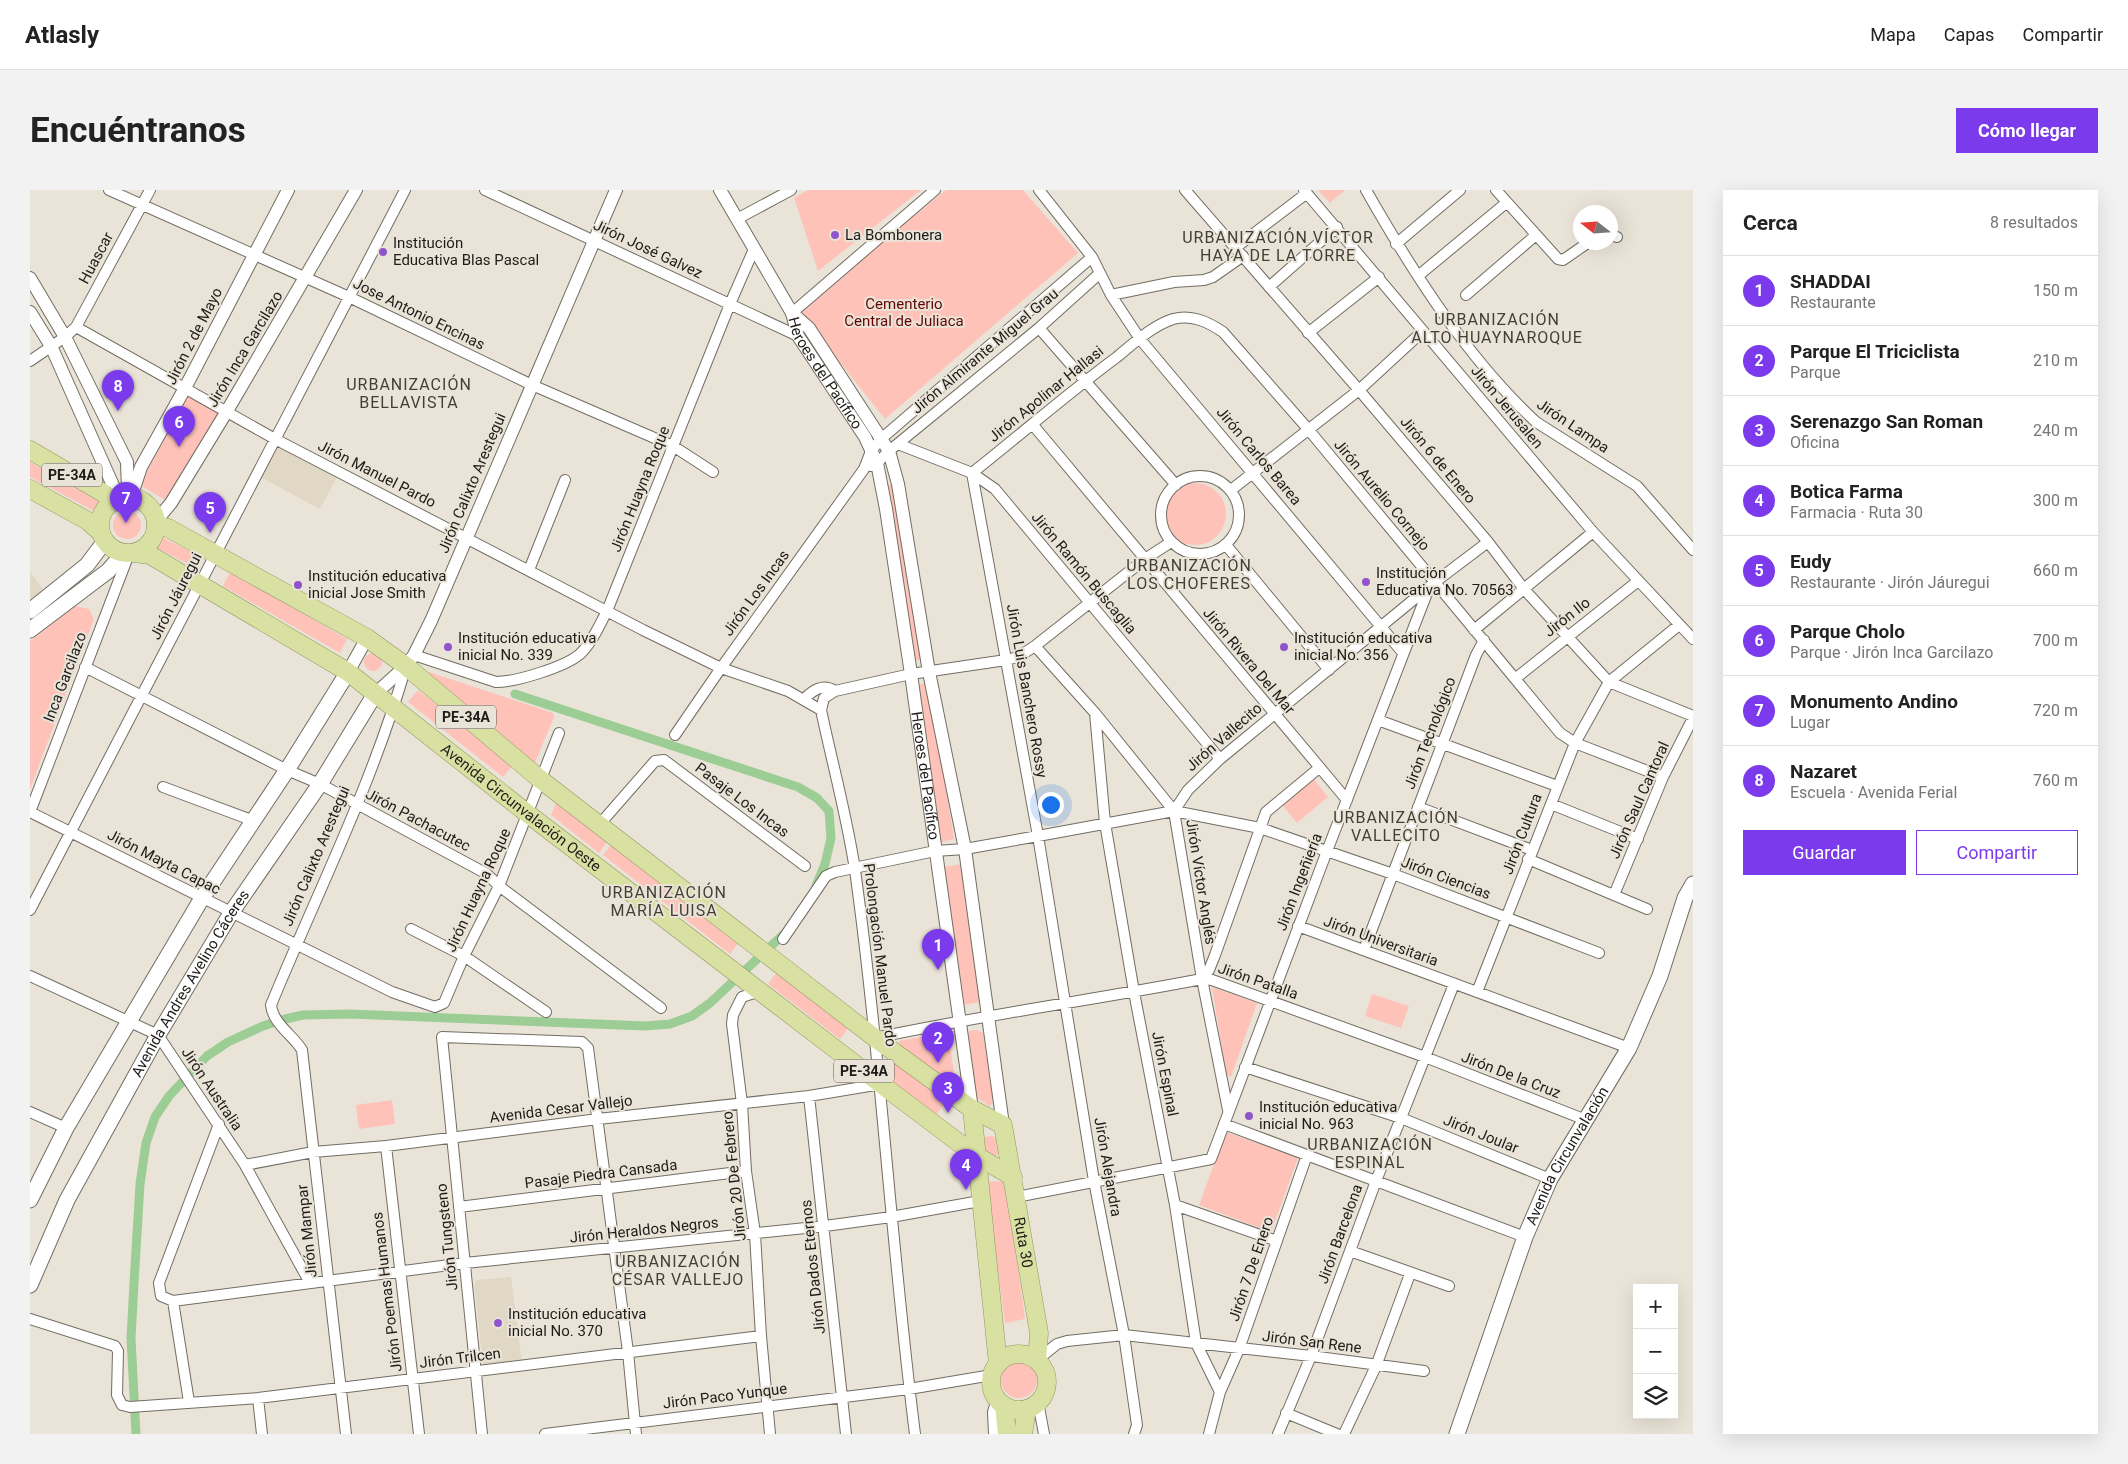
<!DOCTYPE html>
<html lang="es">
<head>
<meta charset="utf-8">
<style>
	:root { --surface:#fff; --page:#f2f2f2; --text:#222; --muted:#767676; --line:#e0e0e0; --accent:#7c3aed }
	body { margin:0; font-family:Roboto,sans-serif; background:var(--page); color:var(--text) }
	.controls { position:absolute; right:15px; bottom:15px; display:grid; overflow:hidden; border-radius:0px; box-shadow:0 5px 20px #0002 }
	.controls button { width:45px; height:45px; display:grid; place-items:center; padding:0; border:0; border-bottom:1px solid var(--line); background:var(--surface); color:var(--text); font:25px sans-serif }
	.compass { position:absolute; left:1543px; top:15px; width:45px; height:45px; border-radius:50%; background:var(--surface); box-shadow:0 5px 20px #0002; rotate:287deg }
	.you { position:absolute; left:1020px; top:614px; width:18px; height:18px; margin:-12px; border:4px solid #fff; border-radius:50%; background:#1a73e8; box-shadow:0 0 0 8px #1a73e833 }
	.badge { display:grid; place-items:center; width:32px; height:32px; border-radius:50%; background:var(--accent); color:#fff; font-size:16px; font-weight:700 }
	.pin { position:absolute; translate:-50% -41px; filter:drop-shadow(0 1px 2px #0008) }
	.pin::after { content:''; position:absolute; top:26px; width:18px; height:15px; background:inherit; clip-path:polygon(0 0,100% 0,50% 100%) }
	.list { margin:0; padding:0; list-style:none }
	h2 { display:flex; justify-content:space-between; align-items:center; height:65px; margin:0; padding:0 20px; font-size:21px }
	h2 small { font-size:16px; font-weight:400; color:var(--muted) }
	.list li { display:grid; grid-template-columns:32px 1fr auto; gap:15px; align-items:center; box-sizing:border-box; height:70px; padding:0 20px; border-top:1px solid var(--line) }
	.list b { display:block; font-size:19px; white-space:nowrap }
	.list p { margin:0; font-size:16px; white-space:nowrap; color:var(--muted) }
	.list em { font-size:16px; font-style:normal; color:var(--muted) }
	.actions { display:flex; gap:10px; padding:15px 20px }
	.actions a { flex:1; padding:11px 0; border:1px solid var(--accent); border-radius:0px; text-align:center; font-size:18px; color:var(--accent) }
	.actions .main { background:var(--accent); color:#fff }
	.icon { flex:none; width:28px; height:28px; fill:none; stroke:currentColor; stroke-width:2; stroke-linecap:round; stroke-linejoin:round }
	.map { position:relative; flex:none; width:1663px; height:1244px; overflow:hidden; border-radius:0px }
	header { display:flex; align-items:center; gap:30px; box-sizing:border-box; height:70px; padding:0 25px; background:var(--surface); border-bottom:1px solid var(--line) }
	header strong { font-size:24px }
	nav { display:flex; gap:28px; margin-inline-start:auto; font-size:18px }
	.intro { display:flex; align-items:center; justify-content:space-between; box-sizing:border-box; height:120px; padding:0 30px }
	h1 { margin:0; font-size:35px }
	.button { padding:12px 22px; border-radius:0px; background:var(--accent); color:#fff; font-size:18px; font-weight:700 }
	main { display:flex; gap:30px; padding:0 30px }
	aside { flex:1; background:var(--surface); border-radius:0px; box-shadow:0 5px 20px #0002 }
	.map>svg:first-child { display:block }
	.built { fill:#e0d7c4 }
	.green { fill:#fec2b9 }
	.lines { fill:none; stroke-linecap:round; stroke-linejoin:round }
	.canal { stroke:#9bcd95; stroke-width:9 }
	.minor-casing { stroke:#726d63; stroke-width:12 }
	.tertiary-casing { stroke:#726d63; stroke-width:14 }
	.secondary-casing { stroke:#726d63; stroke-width:17 }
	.trunk-casing { stroke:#919663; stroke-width:19 }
	.minor { stroke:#fff; stroke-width:10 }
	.tertiary { stroke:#fff; stroke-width:12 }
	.secondary { stroke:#fff; stroke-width:15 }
	.trunk { stroke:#d8e0a2; stroke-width:18 }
	.poi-dot { fill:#8f54ca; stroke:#eae4d8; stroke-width:2 }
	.labels { text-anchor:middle; stroke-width:4; stroke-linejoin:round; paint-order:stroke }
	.shield { fill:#eae4d8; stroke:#5b5852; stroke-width:1 }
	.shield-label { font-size:14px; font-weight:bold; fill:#1e1c18 }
	.poi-label { font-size:15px; fill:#1e1c18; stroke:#eae4d8; text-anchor:start }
	.street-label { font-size:15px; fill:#1e1c18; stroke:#eae4d8 }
	.park-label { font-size:15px; fill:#640704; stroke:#eae4d8 }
	.neighbourhood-label { font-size:16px; letter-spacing:1px; fill:#443f36; stroke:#eae4d8 }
</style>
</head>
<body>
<header>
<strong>Atlasly</strong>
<nav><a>Mapa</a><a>Capas</a><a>Compartir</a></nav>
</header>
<div class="intro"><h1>Encuéntranos</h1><a class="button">Cómo llegar</a></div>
<main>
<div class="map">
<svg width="1663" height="1244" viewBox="0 0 1663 1244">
	<rect width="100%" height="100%" fill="#eae4d8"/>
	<path class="built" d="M249,256L307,287L290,319L232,288Z
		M0,382L13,399L0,410Z
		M481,1087L492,1174L459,1178L453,1175L444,1093L447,1090Z"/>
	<path class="green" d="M778,0H891L788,81L764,8Z
		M916,0H993L1048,63L855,229L768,120Z
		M1288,0H1315L1300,13Z
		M159,202L190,219L135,310L110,295Z
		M0,272L67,309L70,313L64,321L0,287Z
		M1134 324a31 31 0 1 1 62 0a31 31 0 1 1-62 0Z
		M865,294L894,469L883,471L855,295Z
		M83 335a14 14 0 1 1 28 0a14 14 0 1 1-28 0Z
		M132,347L167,365L162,376L127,358Z
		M200,382L317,449L310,463L193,396Z
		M45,416L59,419L64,429L0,599V451Z
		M334 472a9 9 0 1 1 18 0a9 9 0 1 1-18 0Z
		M393,480L523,523L524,527L504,575Z
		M899,493L924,649L911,652L886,495Z
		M388,500L483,575L473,587L378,512Z
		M1282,587L1298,607L1267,633L1250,612Z
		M527,611L578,651L569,663L521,625Z
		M582,654L709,752L700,764L573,665Z
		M931,674L951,812L933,815L913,677Z
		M747,782L819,837L810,849L738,794Z
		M1182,797L1227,813L1201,887L1196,884Z
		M1342,804L1379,816L1371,838L1335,826Z
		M946,840L953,843L964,912L959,916L945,906L938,845L939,841Z
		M918,842L925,890L921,894L870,855L869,851Z
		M861,871L916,911L905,927L857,888Z
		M362,910L365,934L329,939L326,915Z
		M1196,942L1268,968L1241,1042L1169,1015Z
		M962,946L968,949L970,961L965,967H958L951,953L955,947Z
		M956,991L977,992L995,1129L975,1133Z
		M971 1190a18 18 0 1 1 36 0a18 18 0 1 1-36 0Z"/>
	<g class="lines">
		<path class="canal" d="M485,504L768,597L787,608L799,621L801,648L795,674L786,696
			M106,1244L101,1148L104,1093L110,994L116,953L125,927L139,906L177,866L198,852L233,836L255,829L273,825L320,824L615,836L640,834L662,826L680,813L756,742"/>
		<g class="minor-casing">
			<path id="minor" d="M79,0L319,107L502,195L643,256L683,282
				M455,0L768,146
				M1009,0L1062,67L1081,105L1110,149L1373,463
				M1155,0L1329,200L1458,352L1494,399L1579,492L1663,526
				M1274,0L1563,342L1663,449
				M1336,0C1382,81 1437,168 1506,232L1607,296L1663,360
				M1466,0L1528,69L1533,70L1559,52
				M707,29L761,0
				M1580,45L1587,47
				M1366,54L1430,0
				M1205,58L1277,3
				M1388,86L1476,13
				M1239,97L1307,37
				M1081,105L1144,92L1174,90L1183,87L1213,66
				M1436,105L1506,45
				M762,123L905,0
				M46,137L245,249L613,440L691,478L758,501L791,520C802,572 817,627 825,680C851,867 861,1056 885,1244
				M1009,138L1146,295
				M1278,143L1349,87
				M0,171L35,147L46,137L120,0
				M1003,235L1317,610
				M868,254L942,283L965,299L1190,569
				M841,276L847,273L859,261L1009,138L1069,84
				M942,283L1008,646L1064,991L1094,1145L1107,1235L1104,1244
				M942,283C990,245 1037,204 1087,167C1104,153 1122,136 1143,129C1162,124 1178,132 1193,142L1278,239L1530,543L1545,553L1633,587
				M1131 325a39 39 0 1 1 78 0a39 39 0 1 1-78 0Z
				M1201,300L1329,200L1393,141
				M1196,355L1299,480
				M499,380L535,290
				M1444,440L1563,342
				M1005,456L1065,523L1144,621L1172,789L1198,920
				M384,465L466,492C486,492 535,477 550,464C562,453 570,434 577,421L700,114L724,59
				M55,477L257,580L290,594L457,684L469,696L631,818
				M1486,488L1608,391
				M774,509C783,500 793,493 805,501
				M791,520L794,508L805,501L881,484L976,470L988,467L1005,456L1115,369L1141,352
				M1065,523L1075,633L1104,802L1145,1015L1166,1153L1190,1202L1179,1244
				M1348,530L1527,596
				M645,545L691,478L834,279L841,261L851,249L1062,67
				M133,597L224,631
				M1521,614L1608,649
				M1388,617L1502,660
				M1144,621L1158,600L1190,569L1405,392L1458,352
				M0,622L362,802L405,817L414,813L434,766L469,696L529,543
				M0,622L99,364
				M569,635L625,571L634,570L775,676
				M1498,669L1617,719
				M1584,705L1633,587L1663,528
				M0,720L375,0
				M1268,736L1599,858
				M381,739L434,766L516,822
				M753,749L796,686L805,682L905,661L935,659L1008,646L1144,621L1230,638L1363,684L1569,763
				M1334,760L1446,465L1454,450
				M0,786L128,845L215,975L280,1093
				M1172,789L1179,780L1185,765L1236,622L1289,578
				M730,801L712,807L703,825L702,834L712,914L716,981L725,1044L731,1146L740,1244
				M1447,802L1545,553L1579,492L1649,435
				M845,848C953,825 1063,810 1172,789L1182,790L1395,867L1556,930
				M1215,877L1371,928L1520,989
				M779,906L816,1244
				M0,922L36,938
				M189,934L129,1093L131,1106L143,1111L435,1073L795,1036L861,1027L950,1011
				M1194,934L1495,1047
				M356,956L389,1244
				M215,975L283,962L356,956L568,929L779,906L851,894
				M986,1007L1181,969L1297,661L1399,398
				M1145,1015L1247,1051
				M429,1017L716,981
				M1320,1061L1419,1096
				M143,1111L159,1212
				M0,1129L85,1156L88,1161L87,1205L92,1215L100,1217L228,1208L731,1146
				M1007,1170L1027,1154L1037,1151L1094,1145L1281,1166L1394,1181
				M1190,1202L1209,1159L1277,965
				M228,1208L232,1244
				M1008,1212L1014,1244
				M1256,1223L1307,1244
				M316,1244L272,860C263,845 243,834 241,815C287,703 343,593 376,476
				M452,1244L412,847L552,852L558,858L598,1162L606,1244
				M515,1244L879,1199L962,1185
				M964,1244L963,1222L967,1209
				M1248,1244L1281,1166L1346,991L1424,794
				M1314,1244L1346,1176L1380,1084"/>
		</g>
		<g class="tertiary-casing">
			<g id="tertiary">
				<path d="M690,0L762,123L779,138L859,261L868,294L899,482L935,659L973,935"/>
				<path d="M0,88L35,147L97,272L98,302"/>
				<path d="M0,122L21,156L89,309"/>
				<path id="s1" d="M762,123L768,146L835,247L847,273L856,319L881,484L942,919"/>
				<path d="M101,307L111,277L155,198L258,0"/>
				<path d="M126,331L141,313L197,221L326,0"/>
				<path d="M318,482L337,448"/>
				<path d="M345,504L376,476L384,465L401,431L586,0"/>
			</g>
		</g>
		<g class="secondary-casing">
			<g id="secondary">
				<path d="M0,421L57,375L75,351"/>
				<path d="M0,440L78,381L94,363"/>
				<path d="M0,1010L36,938L172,708L257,580L318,482"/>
				<path id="s2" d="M0,1095L37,1010L128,845L201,723L290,594L345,504"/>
				<path id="s3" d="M1427,1244L1495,1047L1520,989L1599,858L1630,786L1655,708L1663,694"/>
			</g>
		</g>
		<g class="trunk-casing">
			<g id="trunk">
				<path d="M0,260L85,310"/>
				<path d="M0,299L58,331L71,343"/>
				<circle cx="98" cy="335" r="28"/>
				<path id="s4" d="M126,334L138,338L337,448L376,476L511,590L845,848L942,919L973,935L1009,1143L1007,1170"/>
				<path id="s5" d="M104,363L120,365L318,482L498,624L851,894L945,965L983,987"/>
				<path d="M942,919L968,1174"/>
				<circle cx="989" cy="1192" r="28"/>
				<path d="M974,1215L977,1244"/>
				<path d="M993,1244L997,1219"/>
			</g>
		</g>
		<use href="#minor" class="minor"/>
		<use href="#tertiary" class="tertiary"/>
		<use href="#secondary" class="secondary"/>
		<use href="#trunk" class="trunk"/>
	</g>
	<g class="poi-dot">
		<circle cx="805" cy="45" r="5"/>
		<circle cx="353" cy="62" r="5"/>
		<circle cx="1336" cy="392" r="5"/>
		<circle cx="268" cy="395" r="5"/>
		<circle cx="418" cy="457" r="5"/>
		<circle cx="1254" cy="457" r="5"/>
		<circle cx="1219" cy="926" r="5"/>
		<circle cx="468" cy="1133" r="5"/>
	</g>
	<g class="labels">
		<g class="shield">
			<rect x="12" y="273.5" width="60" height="23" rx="4"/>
			<rect x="406" y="515.5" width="60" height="23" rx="4"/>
			<rect x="804" y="869.5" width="60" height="23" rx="4"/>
		</g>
		<g class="shield-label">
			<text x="42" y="290">PE-34A</text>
			<text x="436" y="532">PE-34A</text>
			<text x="834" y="886">PE-34A</text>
		</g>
		<g class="poi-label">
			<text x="815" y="50">La Bombonera</text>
			<text x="363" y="58">Institución<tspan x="363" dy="17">Educativa Blas Pascal</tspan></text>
			<text x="1346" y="388">Institución<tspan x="1346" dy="17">Educativa No. 70563</tspan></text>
			<text x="278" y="391">Institución educativa<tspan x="278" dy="17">inicial Jose Smith</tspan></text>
			<text x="428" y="453">Institución educativa<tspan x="428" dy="17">inicial No. 339</tspan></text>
			<text x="1264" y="453">Institución educativa<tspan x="1264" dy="17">inicial No. 356</tspan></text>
			<text x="1229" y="922">Institución educativa<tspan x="1229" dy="17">inicial No. 963</tspan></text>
			<text x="478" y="1129">Institución educativa<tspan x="478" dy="17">inicial No. 370</tspan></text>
		</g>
		<g class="street-label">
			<text transform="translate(618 59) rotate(25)" y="5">Jirón José Galvez</text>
			<text transform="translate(66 68) rotate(-62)" y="5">Huascar</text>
			<text transform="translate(389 124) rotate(26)" y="5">Jose Antonio Encinas</text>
			<text transform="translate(164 146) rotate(-63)" y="5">Jirón 2 de Mayo</text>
			<text transform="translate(215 159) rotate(-59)" y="5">Jirón Inca Garcilazo</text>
			<text transform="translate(955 161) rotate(-40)" y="5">Jirón Almirante Miguel Grau</text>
			<text dy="5" stroke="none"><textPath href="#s1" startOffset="69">Heroes del Pacífico</textPath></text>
			<text transform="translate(1016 204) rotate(-39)" y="5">Jirón Apolinar Hallasi</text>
			<text transform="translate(1477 217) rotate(50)" y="5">Jirón Jerusalen</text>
			<text transform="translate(1543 236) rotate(34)" y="5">Jirón Lampa</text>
			<text transform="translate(1229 266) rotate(50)" y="5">Jirón Carlos Barea</text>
			<text transform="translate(1408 270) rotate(50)" y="5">Jirón 6 de Enero</text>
			<text transform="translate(347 284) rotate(27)" y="5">Jirón Manuel Pardo</text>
			<text transform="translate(442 293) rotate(-67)" y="5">Jirón Calixto Arestegui</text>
			<text transform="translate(610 299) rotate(-68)" y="5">Jirón Huayna Roque</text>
			<text transform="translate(1352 305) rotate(50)" y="5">Jirón Aurelio Cornejo</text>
			<text transform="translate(1054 383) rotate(50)" y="5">Jirón Ramón Buscaglia</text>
			<text transform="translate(726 403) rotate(-54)" y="5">Jirón Los Incas</text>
			<text transform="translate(146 406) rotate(-63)" y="5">Jirón Jáuregui</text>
			<text transform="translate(1537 427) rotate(-38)" y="5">Jirón Ilo</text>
			<text transform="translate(1219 471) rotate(50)" y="5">Jirón Rivera Del Mar</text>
			<text transform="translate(35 487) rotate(-69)" y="5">Inca Garcilazo</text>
			<text transform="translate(997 501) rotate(80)" y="5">Jirón Luis Banchero Rossy</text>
			<text transform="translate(1400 543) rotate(-69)" y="5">Jirón Tecnológico</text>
			<text transform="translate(1194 547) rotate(-41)" y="5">Jirón Vallecito</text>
			<text dy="5" stroke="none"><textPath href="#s1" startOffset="490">Heroes del Pacífico</textPath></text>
			<text transform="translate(712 610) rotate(37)" y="5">Pasaje Los Incas</text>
			<text transform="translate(1609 610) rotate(-66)" y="5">Jirón Saul Cantoral</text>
			<text dy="5" stroke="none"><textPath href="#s5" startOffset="466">Avenida Circunvalación Oeste</textPath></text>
			<text transform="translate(388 630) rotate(28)" y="5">Jirón Pachacutec</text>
			<text transform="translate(1492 644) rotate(-69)" y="5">Jirón Cultura</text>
			<text transform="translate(286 666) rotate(-67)" y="5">Jirón Calixto Arestegui</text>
			<text transform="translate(134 672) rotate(27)" y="5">Jirón Mayta Capac</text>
			<text transform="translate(1416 688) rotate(21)" y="5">Jirón Ciencias</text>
			<text transform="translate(1171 692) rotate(81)" y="5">Jirón Víctor Anglés</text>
			<text transform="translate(1269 692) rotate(-69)" y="5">Jirón Ingeñiería</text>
			<text transform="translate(448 700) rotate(-65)" y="5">Jirón Huayna Roque</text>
			<text transform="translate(1351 751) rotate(20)" y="5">Jirón Universitaria</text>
			<text transform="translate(850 765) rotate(83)" y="5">Prolongación Manuel Pardo</text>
			<text transform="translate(1228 791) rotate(19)" y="5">Jirón Patalla</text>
			<text dy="5" stroke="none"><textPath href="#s2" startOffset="342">Avenida Andres Avelino Cáceres</textPath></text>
			<text transform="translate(1135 884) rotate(79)" y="5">Jirón Espinal</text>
			<text transform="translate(1481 885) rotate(21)" y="5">Jirón De la Cruz</text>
			<text transform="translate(182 899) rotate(56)" y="5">Jirón Australia</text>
			<text transform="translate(531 919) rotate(-7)" y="5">Avenida Cesar Vallejo</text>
			<text transform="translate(1451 944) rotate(22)" y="5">Jirón Joular</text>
			<text dy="5" stroke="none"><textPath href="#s3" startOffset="300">Avenida Circunvalación</textPath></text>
			<text transform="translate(1078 977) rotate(80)" y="5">Jirón Alejandra</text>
			<text transform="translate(571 984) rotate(-7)" y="5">Pasaje Piedra Cansada</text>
			<text transform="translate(704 986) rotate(-96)" y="5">Jirón 20 De Febrero</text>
			<text transform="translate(614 1040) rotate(-6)" y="5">Jirón Heraldos Negros</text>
			<text transform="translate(277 1041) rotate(-96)" y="5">Jirón Mampar</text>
			<text transform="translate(1310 1044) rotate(-70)" y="5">Jirón Barcelona</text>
			<text transform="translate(417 1047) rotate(-96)" y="5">Jirón Tungsteno</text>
			<text dy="5" stroke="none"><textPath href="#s4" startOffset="1161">Ruta 30</textPath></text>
			<text transform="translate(783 1077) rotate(-96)" y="5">Jirón Dados Eternos</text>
			<text transform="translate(1221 1079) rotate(-71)" y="5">Jirón 7 De Enero</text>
			<text transform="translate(357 1102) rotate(-97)" y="5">Jirón Poemas Humanos</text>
			<text transform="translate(1282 1152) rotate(7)" y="5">Jirón San Rene</text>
			<text transform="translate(430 1168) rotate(-7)" y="5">Jirón Trilcen</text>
			<text transform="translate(695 1206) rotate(-7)" y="5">Jirón Paco Yunque</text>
		</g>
		<g class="park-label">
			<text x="874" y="119">Cementerio<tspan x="874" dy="17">Central de Juliaca</tspan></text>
		</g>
		<g class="neighbourhood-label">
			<text x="1248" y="53">URBANIZACIÓN VÍCTOR<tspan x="1248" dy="18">HAYA DE LA TORRE</tspan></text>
			<text x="1467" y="135">URBANIZACIÓN<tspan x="1467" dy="18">ALTO HUAYNAROQUE</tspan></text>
			<text x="379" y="200">URBANIZACIÓN<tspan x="379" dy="18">BELLAVISTA</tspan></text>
			<text x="1159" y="381">URBANIZACIÓN<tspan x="1159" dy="18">LOS CHOFERES</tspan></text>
			<text x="1366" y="633">URBANIZACIÓN<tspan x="1366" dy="18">VALLECITO</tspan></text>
			<text x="634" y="708">URBANIZACIÓN<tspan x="634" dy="18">MARÍA LUISA</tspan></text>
			<text x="1340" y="960">URBANIZACIÓN<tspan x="1340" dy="18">ESPINAL</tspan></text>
			<text x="648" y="1077">URBANIZACIÓN<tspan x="648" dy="18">CÉSAR VALLEJO</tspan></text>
		</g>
	</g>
</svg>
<div class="controls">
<button>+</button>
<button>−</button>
<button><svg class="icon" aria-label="layers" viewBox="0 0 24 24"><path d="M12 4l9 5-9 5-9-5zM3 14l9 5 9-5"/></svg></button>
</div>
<svg class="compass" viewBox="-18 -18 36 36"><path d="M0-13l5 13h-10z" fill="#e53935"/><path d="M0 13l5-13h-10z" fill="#767676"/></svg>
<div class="you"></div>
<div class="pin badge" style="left:908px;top:780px">1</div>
<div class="pin badge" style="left:908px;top:873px">2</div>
<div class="pin badge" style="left:918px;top:923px">3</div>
<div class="pin badge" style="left:936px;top:1000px">4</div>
<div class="pin badge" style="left:180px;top:343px">5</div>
<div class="pin badge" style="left:149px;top:257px">6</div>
<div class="pin badge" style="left:96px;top:333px">7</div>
<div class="pin badge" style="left:88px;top:221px">8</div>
</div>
<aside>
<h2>Cerca<small>8 resultados</small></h2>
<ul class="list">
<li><span class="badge">1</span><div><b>SHADDAI</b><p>Restaurante</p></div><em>150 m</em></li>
<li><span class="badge">2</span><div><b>Parque El Triciclista</b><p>Parque</p></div><em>210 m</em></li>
<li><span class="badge">3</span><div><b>Serenazgo San Roman</b><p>Oficina</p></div><em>240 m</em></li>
<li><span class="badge">4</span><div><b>Botica Farma</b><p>Farmacia · Ruta 30</p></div><em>300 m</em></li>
<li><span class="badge">5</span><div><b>Eudy</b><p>Restaurante · Jirón Jáuregui</p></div><em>660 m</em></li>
<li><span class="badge">6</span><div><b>Parque Cholo</b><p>Parque · Jirón Inca Garcilazo</p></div><em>700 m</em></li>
<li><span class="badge">7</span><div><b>Monumento Andino</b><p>Lugar</p></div><em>720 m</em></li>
<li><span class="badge">8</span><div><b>Nazaret</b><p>Escuela · Avenida Ferial</p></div><em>760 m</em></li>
</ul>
<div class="actions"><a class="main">Guardar</a><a>Compartir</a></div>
</aside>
</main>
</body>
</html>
